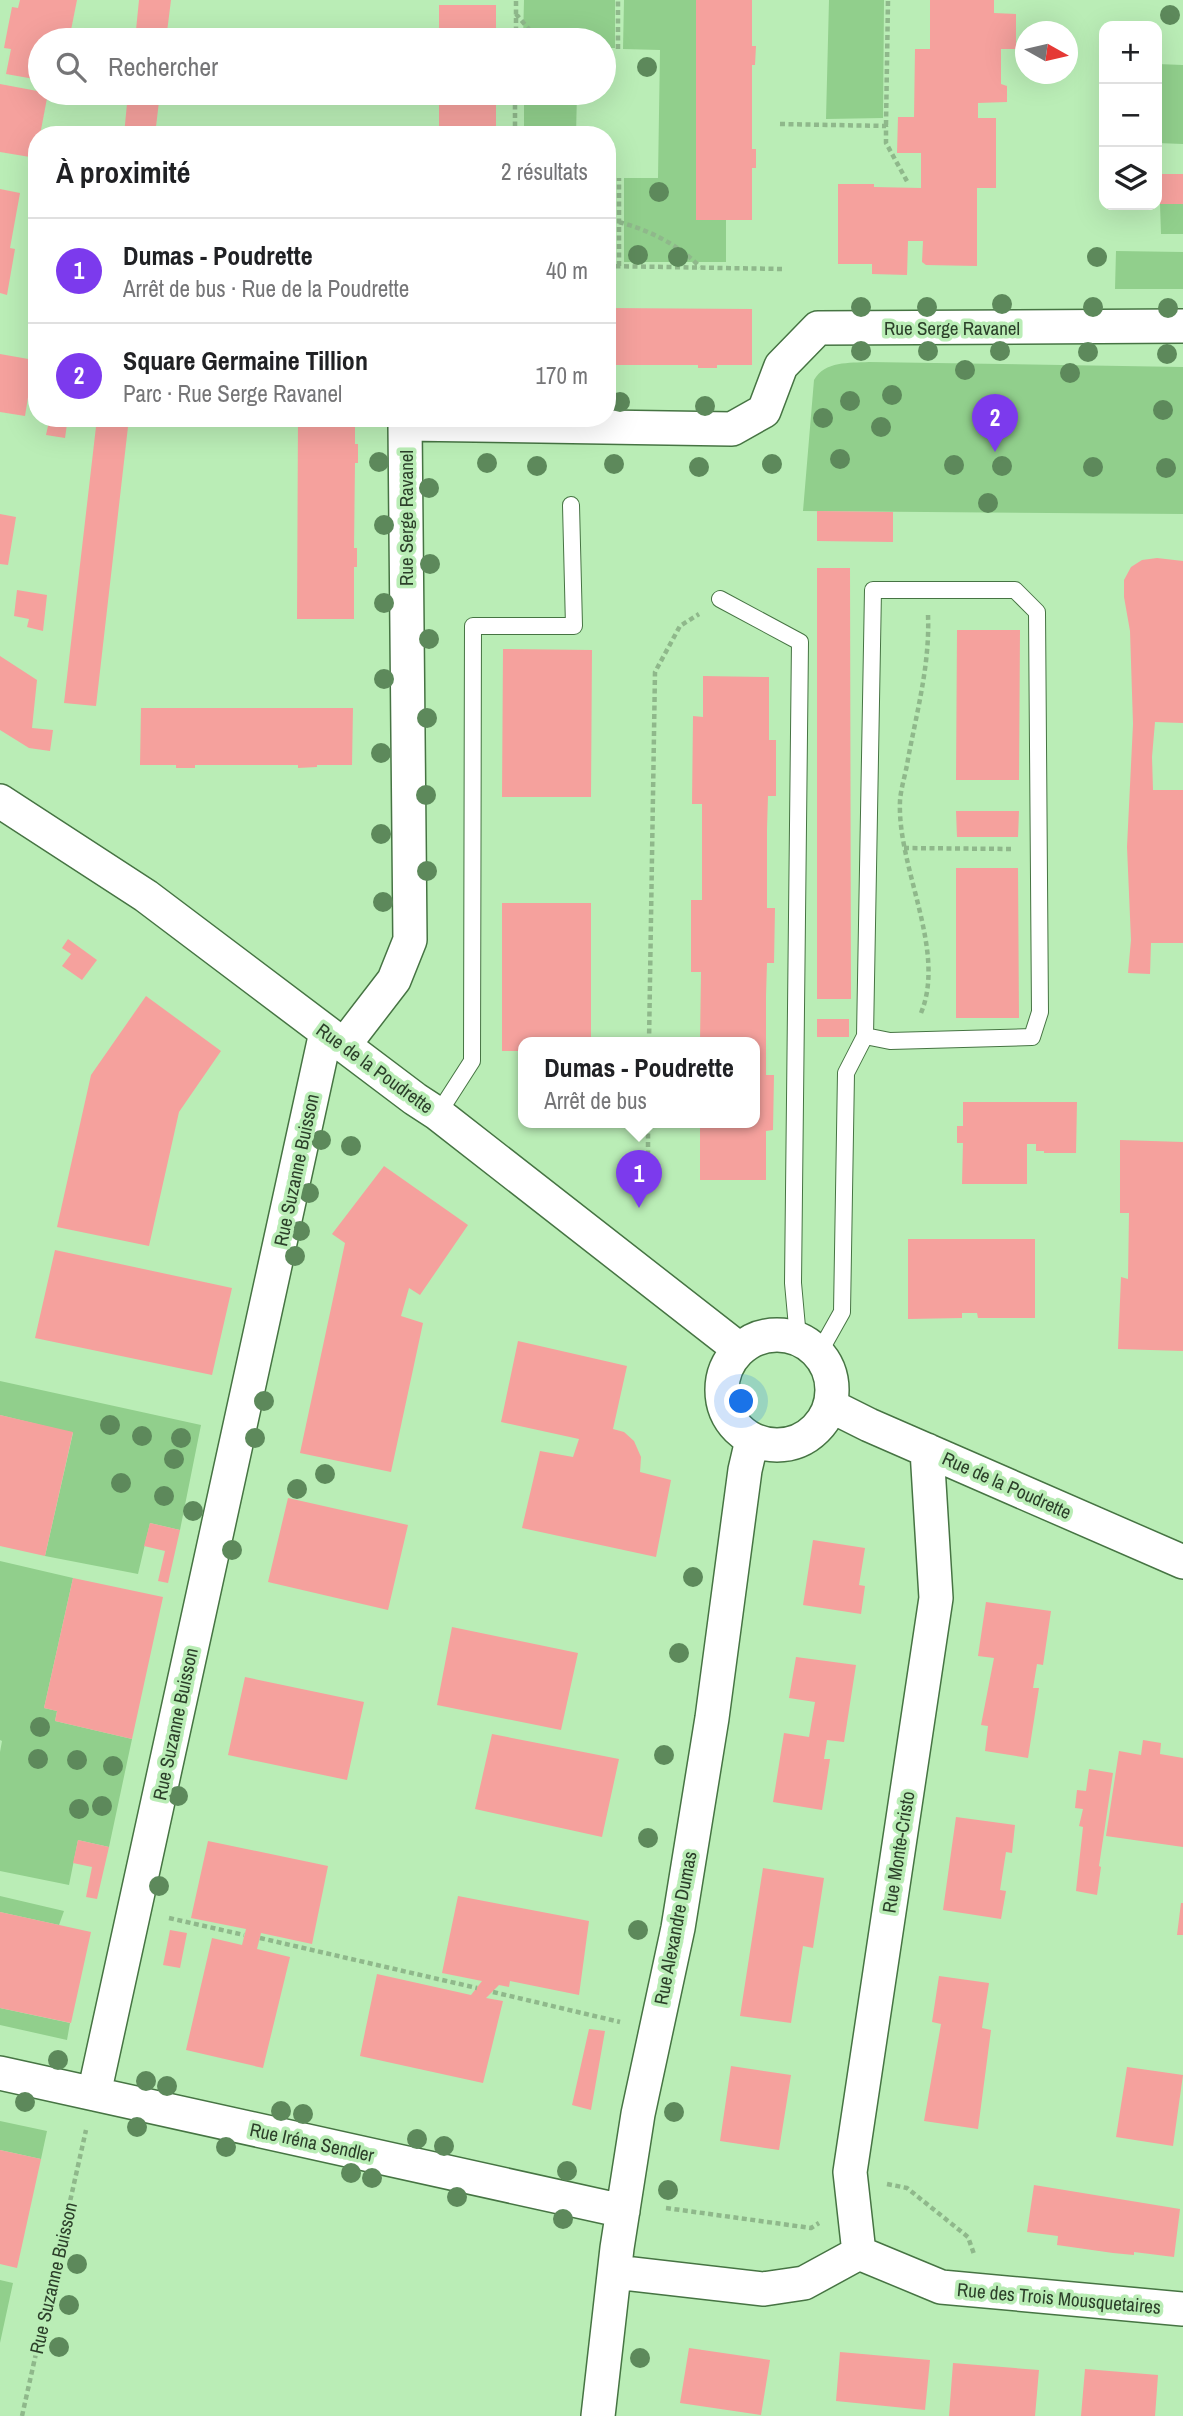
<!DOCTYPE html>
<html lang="fr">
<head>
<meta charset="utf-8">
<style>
	:root { --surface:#fff; --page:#f2f2f2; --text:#202124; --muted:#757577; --line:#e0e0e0; --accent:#7c3aed }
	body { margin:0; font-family:"Archivo Narrow",sans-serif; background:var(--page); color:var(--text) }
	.controls { position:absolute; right:21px; top:21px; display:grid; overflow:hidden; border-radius:14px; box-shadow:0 7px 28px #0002 }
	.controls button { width:63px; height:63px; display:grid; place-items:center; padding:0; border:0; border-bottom:2px solid var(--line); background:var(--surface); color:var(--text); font:35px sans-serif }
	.compass { position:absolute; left:1015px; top:21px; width:63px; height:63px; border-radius:50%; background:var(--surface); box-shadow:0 7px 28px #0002; rotate:98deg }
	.you { position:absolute; left:742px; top:1402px; width:24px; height:24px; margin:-18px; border:5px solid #fff; border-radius:50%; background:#1a73e8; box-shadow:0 0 0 10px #1a73e833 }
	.badge { display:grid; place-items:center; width:46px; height:46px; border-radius:50%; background:var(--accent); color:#fff; font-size:23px; font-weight:700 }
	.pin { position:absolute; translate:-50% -58px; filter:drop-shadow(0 2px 4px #0008) }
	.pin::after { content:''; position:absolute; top:37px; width:24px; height:21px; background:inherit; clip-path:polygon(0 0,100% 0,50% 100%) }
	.popup { position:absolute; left:518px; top:1037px; width:242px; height:91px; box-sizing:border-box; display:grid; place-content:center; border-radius:14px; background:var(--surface); filter:drop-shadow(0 2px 5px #0005); font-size:23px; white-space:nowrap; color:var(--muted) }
	.popup b { font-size:26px; color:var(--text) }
	.popup::after { content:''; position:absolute; left:50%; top:100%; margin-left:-14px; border:14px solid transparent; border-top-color:var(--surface) }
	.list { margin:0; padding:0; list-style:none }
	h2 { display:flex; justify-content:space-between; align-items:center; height:91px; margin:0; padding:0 28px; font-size:30px }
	h2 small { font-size:23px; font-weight:400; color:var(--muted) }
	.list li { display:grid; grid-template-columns:46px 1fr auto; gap:21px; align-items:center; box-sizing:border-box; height:105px; padding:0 28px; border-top:2px solid var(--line) }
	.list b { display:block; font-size:26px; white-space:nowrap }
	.list p { margin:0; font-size:23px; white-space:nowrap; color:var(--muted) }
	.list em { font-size:23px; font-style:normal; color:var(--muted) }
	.icon { flex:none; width:38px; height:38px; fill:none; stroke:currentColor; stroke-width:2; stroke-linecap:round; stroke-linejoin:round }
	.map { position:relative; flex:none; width:1183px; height:2416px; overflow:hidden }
	.search { position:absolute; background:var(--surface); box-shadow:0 7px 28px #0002; left:28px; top:28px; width:588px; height:77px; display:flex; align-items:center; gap:18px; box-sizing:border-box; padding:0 24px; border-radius:38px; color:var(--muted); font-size:26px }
	.panel { position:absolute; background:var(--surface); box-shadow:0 7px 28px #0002; left:28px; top:126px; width:588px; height:301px; border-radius:28px }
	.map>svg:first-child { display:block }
	.green { fill:#91cf8c }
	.building { fill:#f5a19d }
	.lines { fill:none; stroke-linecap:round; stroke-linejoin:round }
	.service-casing { stroke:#467443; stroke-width:18 }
	.minor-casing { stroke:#467443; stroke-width:36 }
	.path { stroke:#8fb88b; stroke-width:4.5; stroke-dasharray:5 3.5; stroke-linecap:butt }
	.service { stroke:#fff; stroke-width:16 }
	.minor { stroke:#fff; stroke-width:33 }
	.tree { fill:#5d895b }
	.labels { text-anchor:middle; stroke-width:7; stroke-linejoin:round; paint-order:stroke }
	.street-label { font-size:19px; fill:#2c402a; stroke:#baedb6 }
</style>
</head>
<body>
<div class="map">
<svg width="1183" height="2416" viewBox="0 0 1183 2416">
	<rect width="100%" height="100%" fill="#baedb6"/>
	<path class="green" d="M524,0H615V48H604V40H523Z
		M624,0H696V219L726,220V262H624V178H658L660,50L623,49Z
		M829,0H884L883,118L826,119Z
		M1157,64L1183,65V144L1157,143Z
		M524,93H577L576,135H524Z
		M607,178H614L615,262H607Z
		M1160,204H1183V234H1161Z
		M1116,251L1183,252V289H1115Z
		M869,362L1183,367V514L803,511L814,380C825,361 849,363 869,362Z
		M0,1381L201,1425L180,1530L150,1523L138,1574L45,1556L73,1433L0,1415Z
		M0,1561L73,1578L44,1708L57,1711L55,1721L132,1739L109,1847L78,1840L69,1885L0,1871V1752L2,1741L0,1740Z
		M0,1896L64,1911L59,1925L0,1912Z
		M0,2008L70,2023L67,2040L0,2025Z
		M0,2121L47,2131L41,2159L0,2150Z
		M0,2280L13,2283L0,2343Z"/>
	<path class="building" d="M20,0H77L69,40H40V80L6,74L11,49L4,48L8,27L12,7L18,8Z
		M139,0H171L166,40H135Z
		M696,0H752V46H756L755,65H752V149H756V168H752V220H696Z
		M930,0H994V13L1016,14V49H1001V84L1007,86V102L978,103V118H996V188H977V266L926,265L922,262L923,241H908L907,275L872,274V264H838V184H874V187L921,188V153H897L898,117H914L915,49H930Z
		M439,5H496V40H439Z
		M0,84L48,93L40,135H37L36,158L0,152Z
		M128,93H160L155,135H124Z
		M439,93H496V135H439Z
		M1160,174H1183V204H1160Z
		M0,189L20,193L10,248L15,249L7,295L0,293Z
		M607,308L752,309V365H717V368H698V365H614L613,367H607Z
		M0,354L34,360L25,416L0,412Z
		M97,418H129L96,706L64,703Z
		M298,418H355V444H358V463H355L354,548H357V567H354V619H297Z
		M49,421L67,424L65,438L46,435Z
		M817,511L893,512V542L817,541Z
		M0,514L16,517L8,565L0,564Z
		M1157,558L1183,561V723L1155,722L1152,757L1153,790H1183V943H1151L1150,974L1128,973L1131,940L1127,847L1133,724L1130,631L1124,597V580L1131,567L1142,560Z
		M817,568H850L851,999H817Z
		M17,590L47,595L43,631L27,627L29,619L14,616Z
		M957,630H1020L1019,780H956Z
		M503,649L592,650L591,797H502Z
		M0,656L37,680L32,728L53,730L50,751L29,748L0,730Z
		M703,676L769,677V740H776V796H768L767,829V908H775L774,963H767L766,996V1075H774L773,1130L766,1131V1180H700V1122H754V1042H700L701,972H691V900H702V804H692L693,716L703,717Z
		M141,708H353L352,765H317V767L298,768V765H195V768H176V765H140Z
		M956,811H1019L1018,837H957Z
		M956,868H1018L1019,1018H956Z
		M502,903H591V1042H524L523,1051H502Z
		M68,939L97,960L82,980L62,966L71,954L62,948Z
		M146,996L221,1051L179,1112L149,1246L57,1227L91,1075Z
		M817,1019H849V1037H817Z
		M963,1102H1077L1076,1153H1044V1151H1036V1144H1027V1184H962L963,1143H957V1126H963Z
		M1120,1140L1183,1142V1351L1118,1349L1121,1277L1128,1279L1129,1213H1120Z
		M384,1166L468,1225L420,1295L409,1288L401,1316L423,1323L391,1472L300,1453L345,1243L332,1234Z
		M908,1239H1035V1318H978L977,1313H962V1318L908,1319Z
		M55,1250L232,1288L212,1375L35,1338Z
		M518,1341L627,1366L613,1429L624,1432L634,1441L641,1457L640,1472L671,1480L656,1557L522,1528L540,1451L573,1457L579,1439L501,1422Z
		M0,1415L73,1432L45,1556L0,1546Z
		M288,1498L408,1525L388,1610L268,1582Z
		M150,1523L180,1530L168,1583L158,1581L165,1551L144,1546Z
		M813,1540L865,1548L859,1585L865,1586L861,1614L803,1605Z
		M73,1578L163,1597L132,1739L55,1721L57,1711L44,1708Z
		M986,1602L1051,1611L1043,1665L1037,1664L1033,1688H1039L1028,1758L985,1751L988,1726L981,1725L994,1658L978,1656Z
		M452,1627L578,1653L561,1730L437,1705Z
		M796,1657L856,1665L844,1742L827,1740L824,1759H830L822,1810L773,1802L784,1733L809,1737L815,1702L789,1698Z
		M245,1677L364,1702L347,1780L228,1755Z
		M492,1734L619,1759L602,1837L475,1809Z
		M1143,1740L1161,1743L1160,1754L1183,1758V1847L1106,1836L1119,1751L1141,1755Z
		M1089,1769L1113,1773L1099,1866L1101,1867L1097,1895L1076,1891L1083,1827L1079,1826L1083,1809L1075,1808L1077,1790L1086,1791Z
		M956,1817L1015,1825L1012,1853L1006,1852L1000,1890L1006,1891L1001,1919L943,1910Z
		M78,1840L109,1847L97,1899L86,1897L92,1867L73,1863Z
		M208,1841L328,1866L312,1944L261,1933L257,1949L290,1957L263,2068L186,2050L212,1938L242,1945L246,1929L191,1918Z
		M763,1868L824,1878L813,1948L803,1946L791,2023L740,2016Z
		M458,1896L589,1921L579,1995L510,1981L509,1987L499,1985L486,1998L503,2001L483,2083L360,2056L377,1974L471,1995L482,1981L442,1973Z
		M1181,1903H1183V1935H1177Z
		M0,1912L91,1932L71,2023L0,2008Z
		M170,1930L187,1933L180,1968L163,1965Z
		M939,1976L989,1983L982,2028L991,2030L978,2129L924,2121L941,2024L932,2022Z
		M589,2029L605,2031L591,2110L572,2105Z
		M731,2066L791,2075L779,2150L720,2141Z
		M1127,2067L1183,2075L1173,2146L1116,2137Z
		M0,2150L41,2159L17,2268L0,2264Z
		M1034,2185L1180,2209L1174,2257L1134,2252V2255L1113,2253L1057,2245L1058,2236L1027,2232Z
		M689,2348L770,2360L761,2415L680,2403Z
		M840,2352L930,2360L925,2410L836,2401Z
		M953,2363L1039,2370L1035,2416H949Z
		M1085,2369L1158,2375L1155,2416H1081Z"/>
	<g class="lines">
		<g class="service-casing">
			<path id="service" d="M720,599L800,642L793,1283L798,1338
				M438,1114L472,1061L473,626H574L571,505
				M819,1353L842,1312L846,1073L865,1036L873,590H1015L1037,612L1040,1012L1032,1037L890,1041L865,1036"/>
		</g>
		<g class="minor-casing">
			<path id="minor" d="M0,801L146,896L415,1099L438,1114L739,1349
				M344,1045L394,980L410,940L405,424L732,429L764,411L781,366L818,328L1183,326
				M722 1390a55 55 0 1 1 110 0a55 55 0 1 1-110 0Z
				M831,1406L869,1425L1183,1562
				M0,2073L623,2211
				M94,2094L326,1032
				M859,2253L850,2172L936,1598L927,1450
				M615,2272L764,2289L804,2283L859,2253L941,2287L1183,2309
				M598,2416L617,2248L638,2114L678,1928L712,1718L745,1470L752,1440"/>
		</g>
		<path class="path" d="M516,14L538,40
			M516,40V0
			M618,49V0
			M780,124L886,126V143L908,183
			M886,125L888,0
			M515,135V93
			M619,222C649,230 679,245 700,267
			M607,266L782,269
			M619,266V178
			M904,848L1011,849
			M921,1013C947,950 897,868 900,801C901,787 906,773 908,759C917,711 930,664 928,615
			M649,1042L655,672L680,626L699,614
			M648,1164V1122
			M169,1918L244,1935
			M260,1938L477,1988
			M493,1992L620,2022
			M887,2184L907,2188L968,2237L974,2254
			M666,2208L811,2228L819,2223
			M22,2416L86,2130"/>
		<use href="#service" class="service"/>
		<use href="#minor" class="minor"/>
	</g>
	<g class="tree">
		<circle cx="1170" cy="15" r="10"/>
		<circle cx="647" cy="67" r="10"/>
		<circle cx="659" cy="192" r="10"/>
		<circle cx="638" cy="255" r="10"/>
		<circle cx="678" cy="257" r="10"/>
		<circle cx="1097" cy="257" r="10"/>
		<circle cx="1002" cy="304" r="10"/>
		<circle cx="861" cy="307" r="10"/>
		<circle cx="927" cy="307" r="10"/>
		<circle cx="1093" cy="307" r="10"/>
		<circle cx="1168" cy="308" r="10"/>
		<circle cx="861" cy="351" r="10"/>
		<circle cx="928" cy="351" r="10"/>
		<circle cx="1000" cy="351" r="10"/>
		<circle cx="1088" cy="352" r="10"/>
		<circle cx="1167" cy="354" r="10"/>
		<circle cx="965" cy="370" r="10"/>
		<circle cx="1070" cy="373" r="10"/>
		<circle cx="892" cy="395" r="10"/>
		<circle cx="850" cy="401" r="10"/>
		<circle cx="620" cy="402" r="10"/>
		<circle cx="705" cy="406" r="10"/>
		<circle cx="1163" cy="410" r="10"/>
		<circle cx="823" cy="418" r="10"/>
		<circle cx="881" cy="427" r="10"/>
		<circle cx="840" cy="459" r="10"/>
		<circle cx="379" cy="462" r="10"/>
		<circle cx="487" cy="463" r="10"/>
		<circle cx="614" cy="464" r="10"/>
		<circle cx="772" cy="464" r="10"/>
		<circle cx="954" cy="465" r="10"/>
		<circle cx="537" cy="466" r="10"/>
		<circle cx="1002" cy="466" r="10"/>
		<circle cx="699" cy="467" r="10"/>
		<circle cx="1093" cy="467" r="10"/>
		<circle cx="1166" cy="468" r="10"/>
		<circle cx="429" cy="488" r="10"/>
		<circle cx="988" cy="503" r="10"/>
		<circle cx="384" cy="525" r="10"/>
		<circle cx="430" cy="564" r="10"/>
		<circle cx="384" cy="603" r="10"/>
		<circle cx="429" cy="639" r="10"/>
		<circle cx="384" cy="679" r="10"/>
		<circle cx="427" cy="718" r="10"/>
		<circle cx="381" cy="753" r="10"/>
		<circle cx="426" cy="795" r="10"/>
		<circle cx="381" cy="834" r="10"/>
		<circle cx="427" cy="871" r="10"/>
		<circle cx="383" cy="902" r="10"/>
		<circle cx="321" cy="1140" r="10"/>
		<circle cx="351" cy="1146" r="10"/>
		<circle cx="309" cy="1193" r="10"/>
		<circle cx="300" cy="1231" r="10"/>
		<circle cx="295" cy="1256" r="10"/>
		<circle cx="264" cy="1401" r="10"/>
		<circle cx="110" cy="1425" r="10"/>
		<circle cx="142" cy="1436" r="10"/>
		<circle cx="181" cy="1438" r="10"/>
		<circle cx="255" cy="1438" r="10"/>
		<circle cx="174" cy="1459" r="10"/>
		<circle cx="325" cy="1474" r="10"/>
		<circle cx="121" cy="1483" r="10"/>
		<circle cx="297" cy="1489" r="10"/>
		<circle cx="164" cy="1496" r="10"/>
		<circle cx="193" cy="1511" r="10"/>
		<circle cx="232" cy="1550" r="10"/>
		<circle cx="693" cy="1577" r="10"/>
		<circle cx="679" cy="1653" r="10"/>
		<circle cx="40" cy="1727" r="10"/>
		<circle cx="664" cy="1755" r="10"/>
		<circle cx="38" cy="1759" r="10"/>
		<circle cx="77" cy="1760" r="10"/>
		<circle cx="113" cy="1766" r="10"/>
		<circle cx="178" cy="1796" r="10"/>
		<circle cx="102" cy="1806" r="10"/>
		<circle cx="79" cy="1809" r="10"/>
		<circle cx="648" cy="1838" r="10"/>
		<circle cx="159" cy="1886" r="10"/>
		<circle cx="638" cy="1930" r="10"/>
		<circle cx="58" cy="2060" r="10"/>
		<circle cx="146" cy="2081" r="10"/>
		<circle cx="167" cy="2086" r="10"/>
		<circle cx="25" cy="2102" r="10"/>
		<circle cx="281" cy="2111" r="10"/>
		<circle cx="674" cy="2112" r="10"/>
		<circle cx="303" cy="2114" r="10"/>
		<circle cx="137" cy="2127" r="10"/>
		<circle cx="417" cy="2139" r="10"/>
		<circle cx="444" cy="2146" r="10"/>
		<circle cx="226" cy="2147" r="10"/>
		<circle cx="567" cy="2171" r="10"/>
		<circle cx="351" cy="2173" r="10"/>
		<circle cx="372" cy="2178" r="10"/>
		<circle cx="668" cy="2190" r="10"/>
		<circle cx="457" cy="2197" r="10"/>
		<circle cx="563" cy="2219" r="10"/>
		<circle cx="77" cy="2264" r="10"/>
		<circle cx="69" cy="2305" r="10"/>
		<circle cx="59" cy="2347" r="10"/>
		<circle cx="640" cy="2358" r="10"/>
	</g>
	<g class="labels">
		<g class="street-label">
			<text x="952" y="335">Rue Serge Ravanel</text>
			<text transform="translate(406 518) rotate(-90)" y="7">Rue Serge Ravanel</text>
			<text transform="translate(375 1068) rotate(36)" y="7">Rue de la Poudrette</text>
			<text transform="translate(296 1170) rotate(-78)" y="7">Rue Suzanne Buisson</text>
			<text transform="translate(1007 1485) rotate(24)" y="7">Rue de la Poudrette</text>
			<text transform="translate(175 1724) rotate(-78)" y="7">Rue Suzanne Buisson</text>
			<text transform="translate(898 1852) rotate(-81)" y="7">Rue Monte-Cristo</text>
			<text transform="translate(675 1928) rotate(-79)" y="7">Rue Alexandre Dumas</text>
			<text transform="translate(312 2142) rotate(12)" y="7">Rue Iréna Sendler</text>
			<text transform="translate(53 2278) rotate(-77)" y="7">Rue Suzanne Buisson</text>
			<text transform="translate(1059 2298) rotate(5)" y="7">Rue des Trois Mousquetaires</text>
		</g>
	</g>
</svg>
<div class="controls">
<button>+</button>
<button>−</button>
<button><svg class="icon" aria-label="layers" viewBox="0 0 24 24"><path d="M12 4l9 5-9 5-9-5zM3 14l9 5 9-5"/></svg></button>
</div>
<svg class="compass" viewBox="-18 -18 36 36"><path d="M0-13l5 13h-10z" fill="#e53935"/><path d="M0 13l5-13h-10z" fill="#757577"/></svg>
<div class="you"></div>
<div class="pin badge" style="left:639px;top:1208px">1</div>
<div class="popup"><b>Dumas - Poudrette</b>Arrêt de bus</div>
<div class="pin badge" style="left:995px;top:452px">2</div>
<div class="search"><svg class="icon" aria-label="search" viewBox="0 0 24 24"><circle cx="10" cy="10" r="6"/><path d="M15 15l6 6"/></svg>Rechercher</div>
<section class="panel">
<h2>À proximité<small>2 résultats</small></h2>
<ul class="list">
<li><span class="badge">1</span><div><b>Dumas - Poudrette</b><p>Arrêt de bus · Rue de la Poudrette</p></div><em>40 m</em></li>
<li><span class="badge">2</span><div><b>Square Germaine Tillion</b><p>Parc · Rue Serge Ravanel</p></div><em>170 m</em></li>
</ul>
</section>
</div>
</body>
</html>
